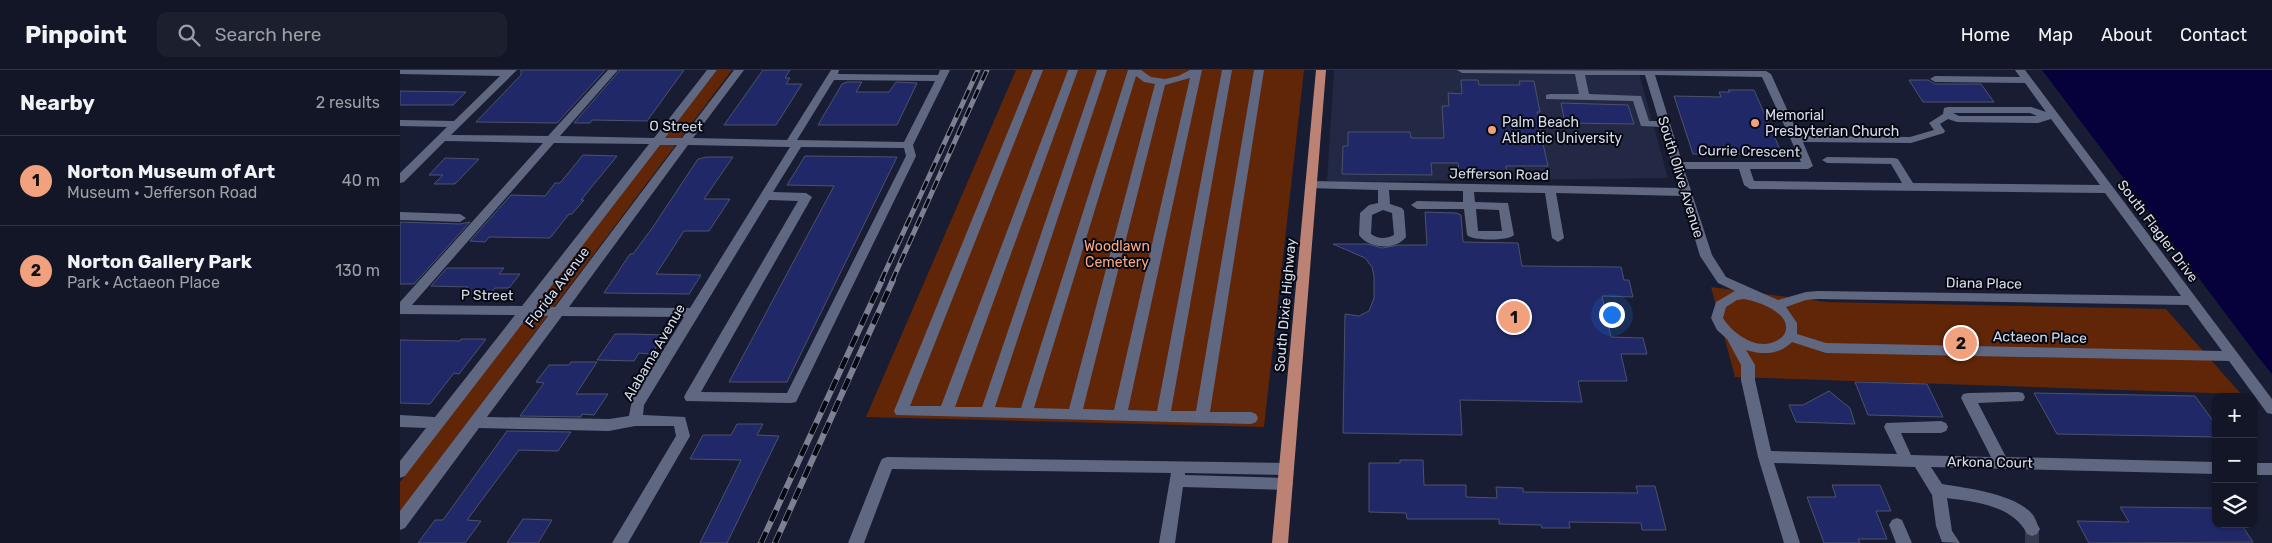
<!DOCTYPE html>
<html lang="en">
<head>
<meta charset="utf-8">
<style>
	:root { --surface:#121626; --page:#1b1f2e; --text:#f1f3f6; --muted:#9c9fa7; --line:#313543; --accent:#f2a17e }
	body { margin:0; font-family:Rubik,sans-serif; background:var(--page); color:var(--text) }
	.controls { position:absolute; right:15px; bottom:15px; display:grid; overflow:hidden; border-radius:10px; box-shadow:0 1px 4px #0004 }
	.controls button { width:45px; height:45px; display:grid; place-items:center; padding:0; border:0; border-bottom:1px solid var(--line); background:var(--surface); color:var(--text); font:25px sans-serif }
	.you { position:absolute; left:1211px; top:244px; width:18px; height:18px; margin:-12px; border:4px solid #fff; border-radius:50%; background:#1a73e8; box-shadow:0 0 0 8px #1a73e833 }
	.badge { display:grid; place-items:center; width:32px; height:32px; border-radius:50%; background:var(--accent); color:#111; font-size:16px; font-weight:700 }
	.pin { position:absolute; translate:-50% -50%; border:2px solid #fff; box-shadow:0 1px 5px #0006 }
	.list { margin:0; padding:0; list-style:none }
	h2 { display:flex; justify-content:space-between; align-items:center; height:65px; margin:0; padding:0 20px; font-size:21px }
	h2 small { font-size:16px; font-weight:400; color:var(--muted) }
	.list li { display:grid; grid-template-columns:32px 1fr auto; gap:15px; align-items:center; box-sizing:border-box; height:90px; padding:0 20px; border-top:1px solid var(--line) }
	.list b { display:block; font-size:19px; white-space:nowrap }
	.list p { margin:0; font-size:16px; white-space:nowrap; color:var(--muted) }
	.list em { font-size:16px; font-style:normal; color:var(--muted) }
	.icon { flex:none; width:28px; height:28px; fill:none; stroke:currentColor; stroke-width:2; stroke-linecap:round; stroke-linejoin:round }
	.map { position:relative; flex:none; width:1872px; height:473px; overflow:hidden }
	header { display:flex; align-items:center; gap:30px; box-sizing:border-box; height:70px; padding:0 25px; background:var(--surface); border-bottom:1px solid var(--line) }
	header strong { font-size:24px }
	nav { display:flex; gap:28px; margin-inline-start:auto; font-size:18px }
	.search { width:350px; height:45px; background:var(--page); display:flex; align-items:center; gap:12px; box-sizing:border-box; padding:0 18px; border-radius:10px; color:var(--muted); font-size:19px }
	main { display:flex }
	aside { flex:1; background:var(--surface) }
	.map>svg:first-child { display:block }
	.built { fill:#232944 }
	.green { fill:#602607 }
	.water { fill:#06003b }
	.building { fill:#202868; stroke:#4c526b }
	.lines { fill:none; stroke-linecap:round; stroke-linejoin:round }
	.minor-tunnel { stroke:#353a4f; stroke-width:14; stroke-dasharray:14 7; stroke-linecap:butt }
	.minor { fill:#606781; fill-rule:evenodd }
	.major { fill:#bc8374; fill-rule:evenodd }
	.rail-far1-casing { stroke:#7b8092; stroke-width:5 }
	.rail-casing { stroke:#7b8092; stroke-width:6 }
	.rail-far1 { stroke:#060811; stroke-width:3; stroke-dasharray:10; stroke-linecap:butt }
	.rail { stroke:#060811; stroke-width:4.5; stroke-dasharray:12; stroke-linecap:butt }
	.poi-dot { fill:#f2a17e; stroke:#060811; stroke-width:2 }
	.labels { text-anchor:middle; stroke-width:4; stroke-linejoin:round; paint-order:stroke }
	.poi-label { font-size:14px; fill:#d7dceb; stroke:#060811; text-anchor:start }
	.street-label { font-size:14px; fill:#d7dceb; stroke:#060811 }
	.park-label { font-size:14px; fill:#fda782; stroke:#060811 }
</style>
</head>
<body>
<header>
<strong>Pinpoint</strong>
<div class="search"><svg class="icon" aria-label="search" viewBox="0 0 24 24"><circle cx="10" cy="10" r="6"/><path d="M15 15l6 6"/></svg>Search here</div>
<nav><a>Home</a><a>Map</a><a>About</a><a>Contact</a></nav>
</header>
<main>
<aside>
<h2>Nearby<small>2 results</small></h2>
<ul class="list">
<li><span class="badge">1</span><div><b>Norton Museum of Art</b><p>Museum · Jefferson Road</p></div><em>40 m</em></li>
<li><span class="badge">2</span><div><b>Norton Gallery Park</b><p>Park · Actaeon Place</p></div><em>130 m</em></li>
</ul>
</aside>
<div class="map">
<svg width="1872" height="473" viewBox="0 0 1872 473">
	<rect width="100%" height="100%" fill="#181d33"/>
	<path class="built" d="M934,0H1238L1268,108L927,112Z"/>
	<path class="green" d="M317,0H332L0,442V412Z
		M616,0H904L864,357L466,347Z
		M1311,217L1427,232L1766,239L1841,324L1335,307Z"/>
	<path class="water" d="M1642,0H1872V304L1859,288Z"/>
	<path class="building" d="M121,0H205L157,53L76,52L121,5Z
		M220,0H284L247,51L192,50L190,53H174Z
		M363,0H390L385,8H390L386,14H402L376,55H324Z
		M1061,10H1078L1079,15H1120L1119,11H1134L1140,42H1137L1139,56L1148,96H1106L1107,102L1059,101L1058,93H1031L1032,105L942,104L943,76H948V62H1010L1011,68H1044L1042,36H1049L1048,23L1062,24Z
		M1509,10H1528L1535,14H1581L1594,32H1523Z
		M447,12H462L456,22H489L496,12L517,13L497,55H418L442,14Z
		M1328,20H1354L1382,84H1293L1274,26L1321,27L1319,22H1330Z
		M0,21L66,22L53,35H0Z
		M1161,33L1228,35L1234,54L1165,53Z
		M183,85L217,86L181,130H184L172,144H169L150,168L89,167L85,172L70,171L111,125L145,126L155,113H160Z
		M405,86L497,87L387,312H329L434,116L387,115Z
		M306,87H333L304,129H330L309,161H284L256,204L301,205L289,224L204,223L230,184H233L253,157L298,89Z
		M45,88L79,89L55,114H34L43,105H29Z
		M1025,142L1056,143L1061,145L1063,172L1118,173L1122,196L1221,197L1224,210H1229L1233,227L1202,226L1211,267L1243,268L1247,284H1221L1227,311H1178L1182,332L1060,330L1062,365L943,363L945,244L959,246L969,241L974,228V206L972,197L965,188L933,174H968L982,178L999,175H1027Z
		M0,152L60,154L70,152L14,214H0Z
		M47,198H104L99,204H120L109,218H95L90,224L62,223L68,217L31,216Z
		M215,264H233L264,265L252,284L239,283L234,291L197,290Z
		M61,269H86L59,304L54,303L30,334L0,333V270L60,271Z
		M171,292H197L176,324H208L194,345L182,344L181,347L120,346L144,313L136,312L149,295H169Z
		M1455,312L1527,314L1543,347L1468,345Z
		M1429,321L1450,338L1455,354L1396,352L1389,335H1403Z
		M1634,323L1795,326L1816,355V367L1657,364Z
		M337,354H363L357,365L379,366L327,473H300L341,390L290,389L303,365H331Z
		M107,361L171,362L158,381L119,380L67,450L81,451L65,473H18L35,450H43Z
		M1000,390H1023L1024,415H1066V427L1097,428L1096,417L1123,418V422L1238,423L1236,416H1255L1266,460H1242L1241,453L1169,452L1170,458H1142L1141,455L1099,454V449H1007L1006,443L969,442V393H1000Z
		M1432,415H1480L1491,441H1476L1487,469H1458L1460,473H1424L1407,427H1436Z
		M1720,437L1816,438V454H1841L1853,472L1689,473L1677,451L1729,452Z
		M123,449L152,450L138,473H107Z"/>
	<g class="lines">
		<path class="minor-tunnel" d="M1632,459V473"/>
		<path class="minor" d="M0,0H117L51,65L148,66L208,0H218L160,66L254,68L307,0H317L265,68H282L334,0H344L293,68L387,70L431,0H439L438,4L538,5L540,0H550L513,75L516,86L396,332L391,333L286,331L284,327L286,323L398,131L369,130L244,335L243,345L285,347L290,366L228,473H212L276,366L274,356H235L209,361L79,358L5,458L0,460V441L148,246L129,245L5,406L0,408V391L26,358L0,357V345L35,347L115,245L0,244V232L143,73L45,71L4,112L0,113V103L47,57L0,56V50L54,51L100,6L0,4ZM434,10L535,11L504,72L397,70ZM154,73L249,74L122,236L12,235ZM260,75H277L155,237L136,236ZM288,75L390,77L290,238L169,237ZM401,77L504,78L506,86L387,323L301,322L412,127L406,123L373,122ZM162,246L284,247L232,330L229,346L209,349L87,347Z
			M633,0H643L510,336H541L668,0H678L555,337H582L697,0H707L595,337L621,338L728,0H741L751,7L765,9L778,6L790,0H802L728,340L757,341L822,0H832L771,341H796L854,0H864L810,342H851L856,344L858,348L856,352L851,354L496,345L494,341ZM736,6L744,12L755,14L669,339L634,338ZM790,8L714,340L683,339L765,15Z
			M1057,0L1366,1L1371,4L1399,66L1510,67L1534,60L1529,53L1543,44L1544,38L1548,37H1631L1646,42L1625,13L1535,12L1530,9L1535,6L1620,7L1615,0H1625L1872,329V344L1867,343L1829,291L1426,283L1392,272C1379,285 1362,285 1346,280L1355,295V310L1371,381L1497,384L1484,357L1486,353L1541,351L1546,353L1548,357L1546,361L1541,363H1501L1511,385L1591,387L1561,328L1563,324L1568,323L1618,322L1623,323L1625,327L1623,331L1578,333L1606,387L1816,392V404L1531,397L1542,414C1566,418 1617,424 1633,445C1636,449 1637,455 1640,459L1637,464L1632,466L1627,464C1613,435 1575,432 1547,428L1552,461L1560,473L1542,472L1536,456L1532,425L1515,397L1374,393L1400,473H1384L1358,387L1341,310V295L1327,269L1317,260L1311,248L1316,232L1335,221L1318,213L1300,186L1282,126L1156,123L1164,168L1158,172L1152,168L1145,123L1074,122L1075,132L1108,133L1114,165C1109,171 1072,171 1067,165L1064,139H1017L1011,135L1017,131L1063,132V121L989,120L990,134L1002,138L1004,141L1006,167C995,181 969,179 959,165L960,143L969,135L978,133V120L907,118L905,115L911,111L1279,118L1261,57L1241,56L1233,31L1146,29V25L1150,24H1179L1175,4L1062,3ZM1185,5H1245L1259,51H1249L1241,26L1189,24ZM1255,5L1362,7L1401,92H1282ZM1553,43H1630L1637,46H1559ZM1548,49L1557,52L1638,53L1651,49L1700,115L1513,113L1498,89L1494,88L1427,87L1422,90L1427,93L1491,94L1502,113L1354,111L1350,99H1408L1413,96L1403,72L1511,73L1544,63L1545,61L1540,54ZM1284,99H1339L1344,115L1350,119L1705,123L1781,226L1418,221L1406,222L1378,230L1326,207L1312,185ZM1076,139L1099,140L1102,161H1078ZM983,140L992,143L994,165C986,169 978,169 971,164L972,145ZM1344,229C1357,231 1393,243 1385,263C1383,267 1380,269 1376,271C1357,281 1333,264 1323,248L1326,237L1337,230ZM1418,229L1788,235L1822,281L1426,273L1397,264V253L1386,237L1406,230Z
			M0,142L60,144L66,148L60,152L0,150Z
			M487,387L887,393L892,395L894,399L892,403L887,405L785,403V405L886,408L891,410L893,414L891,418L886,420L783,417L775,473H759L771,403L492,399L464,473H448L480,393L482,389Z
			M1853,393H1872V405H1853Z
			M1497,448L1502,450L1512,473H1496L1489,455L1492,450Z"/>
		<path class="major" d="M916,0H926L888,473H872Z"/>
		<g class="rail-far1-casing">
			<path id="rail-far1" d="M481,211L578,0
				M492,211L587,0"/>
		</g>
		<g class="rail-casing">
			<path id="rail" d="M361,473L482,210
				M375,473L493,210"/>
		</g>
		<use href="#rail-far1" class="rail-far1"/>
		<use href="#rail" class="rail"/>
	</g>
	<g class="poi-dot">
		<circle cx="1355" cy="53" r="5"/>
		<circle cx="1092" cy="60" r="5"/>
	</g>
	<g class="labels">
		<g class="poi-label">
			<text x="1365" y="50">Memorial<tspan x="1365" dy="16">Presbyterian Church</tspan></text>
			<text x="1102" y="57">Palm Beach<tspan x="1102" dy="16">Atlantic University</tspan></text>
		</g>
		<g class="street-label">
			<text transform="translate(276 56) rotate(1)" y="5">O Street</text>
			<text transform="translate(1349 81) rotate(1)" y="5">Currie Crescent</text>
			<text transform="translate(1099 104) rotate(1)" y="5">Jefferson Road</text>
			<text transform="translate(1281 107) rotate(73)" y="5">South Olive Avenue</text>
			<text transform="translate(1758 161) rotate(53)" y="5">South Flagler Drive</text>
			<text transform="translate(1584 213) rotate(1)" y="5">Diana Place</text>
			<text transform="translate(157 217) rotate(-53)" y="5">Florida Avenue</text>
			<text transform="translate(87 225) rotate(1)" y="5">P Street</text>
			<text transform="translate(885 235) rotate(-85)" y="5">South Dixie Highway</text>
			<text transform="translate(1640 267) rotate(1)" y="5">Actaeon Place</text>
			<text transform="translate(254 282) rotate(-60)" y="5">Alabama Avenue</text>
			<text transform="translate(1590 392) rotate(1)" y="5">Arkona Court</text>
		</g>
		<g class="park-label">
			<text x="717" y="181">Woodlawn<tspan x="717" dy="16">Cemetery</tspan></text>
		</g>
	</g>
</svg>
<div class="controls">
<button>+</button>
<button>−</button>
<button><svg class="icon" aria-label="layers" viewBox="0 0 24 24"><path d="M12 4l9 5-9 5-9-5zM3 14l9 5 9-5"/></svg></button>
</div>
<div class="you"></div>
<div class="pin badge" style="left:1114px;top:247px">1</div>
<div class="pin badge" style="left:1561px;top:273px">2</div>
</div>
</main>
</body>
</html>
